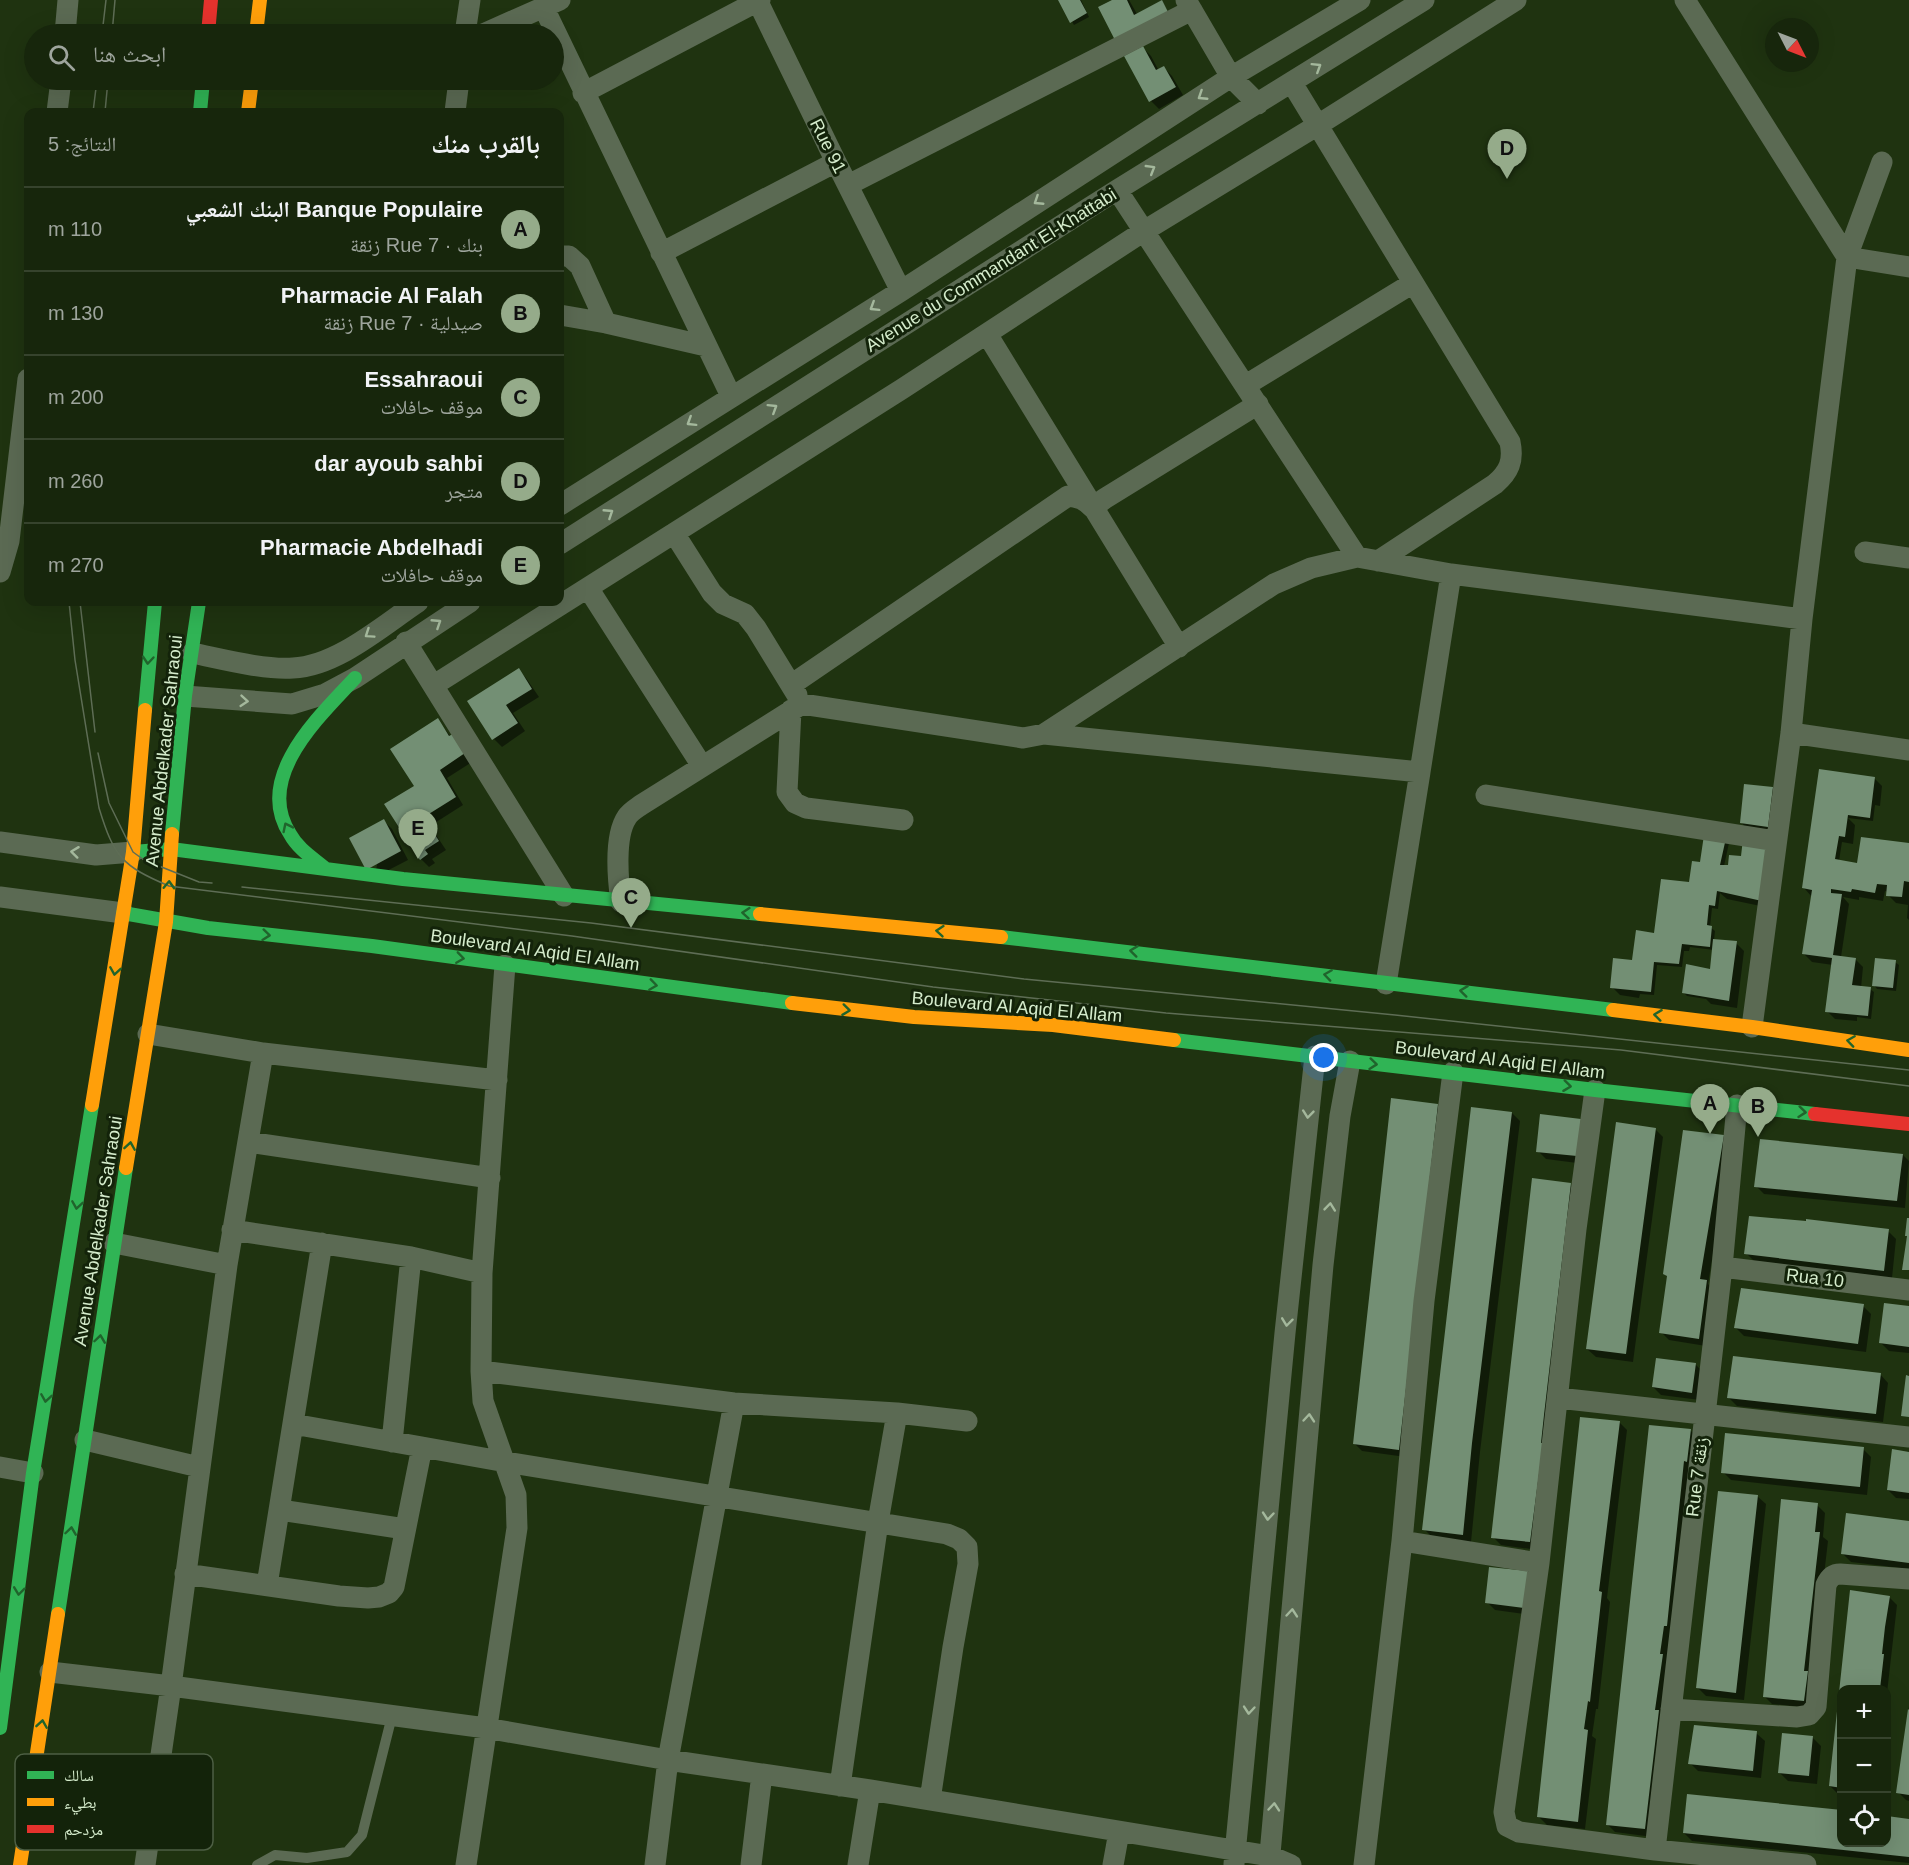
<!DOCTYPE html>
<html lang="ar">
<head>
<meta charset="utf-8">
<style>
	:root { --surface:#17260c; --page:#24321a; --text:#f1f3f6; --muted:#9ea59d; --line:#36432d; --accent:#95ab8a }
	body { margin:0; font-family:Arial,"Noto Naskh Arabic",sans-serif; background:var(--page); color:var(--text); direction:rtl }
	.controls { position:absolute; right:18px; bottom:18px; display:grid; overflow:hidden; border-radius:12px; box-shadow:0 6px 24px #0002 }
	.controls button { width:54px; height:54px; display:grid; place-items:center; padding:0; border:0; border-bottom:2px solid var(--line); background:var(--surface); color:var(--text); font:30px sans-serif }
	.compass { position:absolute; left:1765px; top:18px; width:54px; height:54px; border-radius:50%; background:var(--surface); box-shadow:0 6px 24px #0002; rotate:132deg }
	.you { position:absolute; left:1324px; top:1058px; width:21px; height:21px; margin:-15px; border:4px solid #fff; border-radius:50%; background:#1a73e8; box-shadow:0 0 0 9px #1a73e833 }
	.badge { display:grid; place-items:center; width:39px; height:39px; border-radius:50%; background:var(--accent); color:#111; font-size:20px; font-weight:700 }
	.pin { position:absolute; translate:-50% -50px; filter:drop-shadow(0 2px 3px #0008) }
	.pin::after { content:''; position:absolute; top:32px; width:21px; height:18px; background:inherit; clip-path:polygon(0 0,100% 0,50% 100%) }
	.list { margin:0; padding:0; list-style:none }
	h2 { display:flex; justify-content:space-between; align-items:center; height:78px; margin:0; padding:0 24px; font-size:26px }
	h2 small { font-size:20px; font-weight:400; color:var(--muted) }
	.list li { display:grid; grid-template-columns:39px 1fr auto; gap:18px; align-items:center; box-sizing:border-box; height:84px; padding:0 24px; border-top:2px solid var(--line) }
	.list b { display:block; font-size:22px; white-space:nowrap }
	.list p { margin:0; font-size:20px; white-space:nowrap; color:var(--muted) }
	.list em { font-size:20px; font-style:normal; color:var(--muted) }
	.icon { flex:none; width:33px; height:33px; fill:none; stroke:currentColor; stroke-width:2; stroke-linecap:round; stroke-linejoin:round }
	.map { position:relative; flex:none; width:1909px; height:1865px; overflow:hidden; direction:ltr }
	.search { position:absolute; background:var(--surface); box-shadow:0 6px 24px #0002; left:24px; top:24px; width:540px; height:66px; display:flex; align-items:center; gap:15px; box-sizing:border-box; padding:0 21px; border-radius:33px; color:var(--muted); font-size:22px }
	.panel { position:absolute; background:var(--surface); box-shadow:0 6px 24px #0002; left:24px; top:108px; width:540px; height:498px; border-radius:12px; direction:rtl }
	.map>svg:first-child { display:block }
	.shadow { fill:#0007; fill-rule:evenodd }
	.building { fill:#738f74 }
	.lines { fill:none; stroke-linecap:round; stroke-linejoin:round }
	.lane { stroke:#5b6a53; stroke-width:10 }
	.street { stroke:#5b6a53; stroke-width:21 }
	.fast { stroke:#30b455; stroke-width:14 }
	.slow { stroke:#ff9f0a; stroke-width:14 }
	.jam { stroke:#e5322d; stroke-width:14 }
	.tram { stroke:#5e6d55; stroke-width:1.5 }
	.oneway { stroke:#a4b89c }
	.oneway2 { stroke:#20642c }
	.labels { text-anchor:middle; stroke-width:6; stroke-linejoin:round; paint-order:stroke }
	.street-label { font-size:18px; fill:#d5eccc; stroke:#13230a }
	.key { fill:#13230a; stroke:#4d5f44; stroke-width:1.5 }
	.key-label { font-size:16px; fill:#d5eccc }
</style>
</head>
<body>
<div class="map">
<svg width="1909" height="1865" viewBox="0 0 1909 1865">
	<rect width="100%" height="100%" fill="#1f3310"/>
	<path class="shadow" d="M1059,0H1081L1089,17L1074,25Z
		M1116,0H1129L1137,14L1161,1L1173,22L1123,49Z
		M1143,48L1151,56L1159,71L1164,68L1172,76L1183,95L1159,109L1151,101L1126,56Z
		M518,670L526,678L539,697L513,713L525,731L502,747L494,739Z
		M437,720L472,762L447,778L463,805L430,826L446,850L432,859L435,863L429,867L421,859L416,786Z
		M1874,778L1882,786L1880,806L1875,805L1873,821L1848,818L1855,825L1853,844L1842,842L1839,861L1858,865L1909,845V920L1907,918L1908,905L1896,903L1888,895V892L1885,891L1883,901L1859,897V900L1843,897L1849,904L1841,957L1855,959L1863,967L1861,988L1870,989L1874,992L1871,1019L1857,1017V1021L1835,1019L1827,1011L1833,965L1812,962L1804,954L1812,897L1804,888L1807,867Z
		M1746,786L1772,788L1780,797L1778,815H1773L1772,830L1745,827L1742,823ZM1750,804L1778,807V810L1750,808Z
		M384,821L392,829L408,860L375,877Z
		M1705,837L1729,843L1724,866L1770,908L1727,899L1720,893L1718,909L1712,908L1710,927L1715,931L1714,940L1736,943L1744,951L1737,1008L1711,1004L1706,999L1687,996L1683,992L1712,971L1714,950L1690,947L1689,951H1684L1682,967L1657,965L1654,995L1640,994L1639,998L1620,995L1612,987L1694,884L1701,864Z
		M1895,962L1899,965L1896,991L1877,989L1874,985Z
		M1438,1105L1446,1113L1406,1457L1362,1451L1354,1443Z
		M1512,1113L1520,1121L1480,1452L1471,1542L1432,1537L1424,1529Z
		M1589,1128L1585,1164L1546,1159L1538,1151Z
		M1655,1129L1663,1137L1633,1362L1596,1357L1587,1349Z
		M1723,1136L1731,1144L1708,1284L1714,1290L1706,1346L1669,1340L1661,1332Z
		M1903,1155L1909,1161L1905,1208L1764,1194L1756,1186Z
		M1570,1185L1578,1193L1538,1550L1501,1545L1493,1537Z
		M1888,1231L1896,1239L1892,1278L1754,1261L1746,1253Z
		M1863,1306L1871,1314L1866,1352L1744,1336L1736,1328Z
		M1909,1307V1353L1889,1351L1881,1343Z
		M1696,1365L1704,1373L1700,1400L1661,1395L1653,1387Z
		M1880,1374L1888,1383L1883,1422L1737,1406L1729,1398Z
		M1619,1422L1627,1430L1607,1598L1610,1602L1598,1709H1596L1592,1736L1596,1739L1585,1829L1547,1825L1539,1817Z
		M1690,1430L1698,1438L1653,1837L1615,1832L1607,1824Z
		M1863,1449L1871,1457L1867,1495L1731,1480L1723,1472Z
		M1909,1453V1499L1896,1498L1888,1490Z
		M1757,1496L1766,1504L1744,1700L1706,1696L1698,1688Z
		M1817,1505L1825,1513L1823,1537L1828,1541L1812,1678V1708L1772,1704L1764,1696Z
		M1909,1522V1569L1851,1562L1843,1554Z
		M1491,1569L1532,1615L1495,1610L1487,1602Z
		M1851,1592L1889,1597L1897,1605L1886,1702V1690H1842V1794H1838L1830,1786Z
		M1909,1706V1801L1906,1800L1898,1792Z
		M1756,1733L1765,1741L1761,1778L1698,1771L1690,1763Z
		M1812,1737L1821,1746L1817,1784L1788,1781L1780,1773Z
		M1886,1817L1909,1820V1863L1692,1841L1684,1833L1842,1842H1886Z"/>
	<path class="building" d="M1058,0H1080L1087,13L1070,23Z
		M1112,0H1127L1134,15L1162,0L1171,18L1118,46L1098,7Z
		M1143,46L1156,70L1164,66L1176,87L1149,102L1124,56Z
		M519,668L532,689L506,705L518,723L492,740L467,701Z
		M438,718L449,736L453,734L465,753L440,770L456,797L424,817L439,841L425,850L428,854L420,860L384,804L414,786L390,749Z
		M1819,769L1875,777L1870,818L1848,815L1845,837L1839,836L1835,859L1857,863L1861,837L1909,843V882L1904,881L1902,897L1886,896L1887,885L1877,884L1875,893L1852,889L1851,892L1831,889V893L1842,894L1833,955L1856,958L1852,985L1871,987L1868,1016L1825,1012L1832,958L1802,954L1812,890L1802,888Z
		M1744,784L1773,787L1768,827L1740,823Z
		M384,819L401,851L366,870L349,838Z
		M1704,835L1726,838L1720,865H1728L1729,855L1741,856L1743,839L1769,843L1762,901L1717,891L1715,906L1709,905L1707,925L1712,926L1710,947L1682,944L1679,964L1654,962L1651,992L1610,988L1613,958L1632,960L1636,930L1654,933L1661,879L1689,882L1692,861L1700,862Z
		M1713,939L1737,941L1729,1001L1682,993L1686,964L1710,969Z
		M1875,958L1896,960L1893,988L1872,986Z
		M1391,1098L1438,1104L1399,1450L1353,1444Z
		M1471,1107L1512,1112L1472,1443L1463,1535L1422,1530Z
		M1540,1114L1581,1119L1577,1156L1536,1152Z
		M1616,1122L1656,1128L1626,1354L1586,1349Z
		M1683,1130L1724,1135L1700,1279L1707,1280L1699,1339L1659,1333L1667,1276L1663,1274Z
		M1760,1139L1903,1154L1897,1201L1754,1187Z
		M1532,1178L1571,1183L1544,1415L1541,1443H1543L1530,1542L1491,1538Z
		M1749,1216L1806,1221V1219L1889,1229L1884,1271L1744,1254Z
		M1907,1218H1909V1270H1902L1907,1236H1905Z
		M1741,1288L1864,1304L1858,1344L1734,1328Z
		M1884,1303L1909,1306V1347L1879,1343Z
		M1733,1356L1881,1373L1876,1414L1727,1398Z
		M1656,1358L1696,1363L1692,1393L1652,1387Z
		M1906,1375L1909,1376V1417L1901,1416Z
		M1580,1417L1620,1421L1599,1591L1602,1592L1590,1702L1588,1701L1584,1729L1588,1730L1578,1822L1537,1817Z
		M1649,1425L1691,1429L1687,1462L1684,1461L1667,1626H1664L1660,1654H1663L1655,1710H1659L1645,1829L1606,1825Z
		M1725,1433L1864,1447L1860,1487L1721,1473Z
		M1892,1449L1909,1452V1493L1887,1490Z
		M1718,1491L1758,1495L1736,1693L1696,1688Z
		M1781,1499L1818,1503L1815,1532H1820L1804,1671H1808L1804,1701L1763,1697Z
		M1846,1513L1909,1521V1563L1841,1554Z
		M1489,1567L1528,1571L1524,1608L1485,1603Z
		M1850,1590L1890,1596L1885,1627L1882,1654H1884L1880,1689L1842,1690V1788L1829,1786Z
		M1908,1709L1909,1710V1795L1896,1793Z
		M1694,1725L1757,1731L1753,1771L1688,1764Z
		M1782,1733L1813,1736L1809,1776L1778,1773Z
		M1687,1794L1842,1810V1842H1886L1887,1816L1909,1819V1857L1683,1833Z"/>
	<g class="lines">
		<path class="lane" d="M257,1865L275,1855L307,1858L347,1852L362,1835L392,1716"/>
		<path class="street" d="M757,0L836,162L901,291
			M1186,0L1231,77L1258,104
			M1685,0L1847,257L1909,267
			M543,6L731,396
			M65,34L68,0
			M465,34L470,0
			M483,34L560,0
			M1292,83L1510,442C1514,461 1509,472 1495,484L1378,561
			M583,93L760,0
			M57,112L61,80
			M455,112L459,80
			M848,185L1192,10
			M1117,190L1357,557
			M661,253L836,162
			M560,256H569L580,266L606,323
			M560,315L606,323L706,346
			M987,334L1179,647
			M1246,385L1413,283
			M560,505L901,291L1231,77L1360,0
			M674,533L712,593L723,604L745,614L756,628L797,695
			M560,544L1117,190L1424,0
			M1865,552L1909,558
			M0,572L9,541L28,379
			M588,588L702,766
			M406,642L564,896
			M192,653C222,659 263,670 293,668C337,666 382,626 418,602
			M434,685L902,389L1144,231L1318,125L1516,0
			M791,685L1068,496C1079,497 1085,500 1093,508L1104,499L1258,404
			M185,696L292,704L325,694L355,678L470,602
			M791,710L787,792L795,803L806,808L903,820
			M1791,733L1909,750
			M1044,734L1420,772L1451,574
			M1486,795L1776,841
			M0,842L96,855L133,852
			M0,897L123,913
			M621,902C618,880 614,836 627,817C630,812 637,808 641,805L802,704L1023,738L1044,734L1274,584L1311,568L1357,557L1451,574L1802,619
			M1386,984L1420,772
			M1752,1027L1791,733L1802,619L1847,257L1882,162
			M148,1034L263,1053L497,1080
			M1595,1090L1576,1229L1539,1563L1504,1812L1507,1826L1519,1832L1655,1850L1806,1865
			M248,1142L490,1178
			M232,1230L411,1257L482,1273
			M114,1243L227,1265
			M1722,1267L1909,1290
			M481,1371L734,1403L897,1413L967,1421
			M1558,1398L1909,1437
			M293,1424L506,1462L947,1534L959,1539L967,1547L968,1564L953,1647L930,1800
			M85,1440L199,1467
			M392,1442L411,1257
			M0,1467L33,1473
			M280,1510L405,1529
			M1402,1541L1539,1563
			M185,1574L339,1596L368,1598L379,1597L389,1593L394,1587L422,1447
			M267,1585L322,1243
			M50,1672L171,1686L486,1728L668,1760L870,1790L1270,1856L1291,1865
			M1671,1709L1797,1717L1809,1715L1816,1707L1826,1585C1829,1578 1833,1574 1840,1574L1909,1579
			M840,1786L878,1522L897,1413
			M1655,1850L1722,1267L1737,1105
			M1234,1864L1285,1333L1315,1056
			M145,1865L171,1686L227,1265L263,1053
			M466,1865L517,1528L516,1495L483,1401L481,1371L482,1273L505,965
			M655,1865L668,1760L734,1403
			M751,1865L762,1774
			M858,1865L870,1790
			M1113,1865L1119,1832
			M1269,1865L1323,1265L1340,1116L1350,1061
			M1364,1865L1402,1541L1424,1301L1453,1072"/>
		<path class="fast" d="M200,112L203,80
			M145,710L155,602
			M172,834L185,696L199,602
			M133,852L171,849L403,879L760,914
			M326,869C313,858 298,849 290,834C253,777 320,716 355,678
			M123,913L208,928L372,946L792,1003
			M1001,937L1613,1010
			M1174,1040L1595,1090L1815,1114
			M58,1614L126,1168
			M0,1728L33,1473L92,1105"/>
		<path class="slow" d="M256,34L260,0
			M248,112L252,80
			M760,914L1001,937
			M792,1003L914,1017L1053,1025L1174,1040
			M1613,1010L1752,1027L1909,1050
			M92,1105L133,852L145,710
			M126,1168L166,922L172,834
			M20,1865L58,1614"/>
		<path class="jam" d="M208,34L211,0
			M1815,1114L1909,1124"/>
		<path class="tram" d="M102,34L106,0
			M112,34L115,0
			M93,112L97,80
			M105,112L108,80
			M69,602L75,660L99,808C114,857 122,866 169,886L572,936L933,987L1166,1013L1621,1050L1909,1086
			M80,602L95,732
			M98,753L109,803L133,852L144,860L199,882L212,883
			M242,887L591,923L1024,979L1395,1015L1909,1070"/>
	</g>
	<defs><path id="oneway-chevron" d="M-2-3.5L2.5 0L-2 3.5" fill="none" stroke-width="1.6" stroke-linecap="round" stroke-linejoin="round" transform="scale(1.5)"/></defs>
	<g class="oneway">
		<use href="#oneway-chevron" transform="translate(1317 67) rotate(-32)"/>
		<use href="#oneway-chevron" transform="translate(1202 96) rotate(147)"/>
		<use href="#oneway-chevron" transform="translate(1151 169) rotate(-31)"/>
		<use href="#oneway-chevron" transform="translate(1038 201) rotate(147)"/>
		<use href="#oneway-chevron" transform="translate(874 307) rotate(148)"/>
		<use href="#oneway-chevron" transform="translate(773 408) rotate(-32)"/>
		<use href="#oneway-chevron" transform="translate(691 422) rotate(148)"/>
		<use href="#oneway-chevron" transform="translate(609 513) rotate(-33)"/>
		<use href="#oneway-chevron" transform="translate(437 623) rotate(-33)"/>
		<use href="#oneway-chevron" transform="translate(369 634) rotate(146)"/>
		<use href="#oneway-chevron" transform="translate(244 701) rotate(5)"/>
		<use href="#oneway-chevron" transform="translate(75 852) rotate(-173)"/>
		<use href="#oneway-chevron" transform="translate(1308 1114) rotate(96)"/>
		<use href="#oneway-chevron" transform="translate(1330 1207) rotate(-84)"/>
		<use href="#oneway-chevron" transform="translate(1287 1322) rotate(97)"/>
		<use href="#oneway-chevron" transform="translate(1309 1418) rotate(-85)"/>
		<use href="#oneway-chevron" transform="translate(1268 1516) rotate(95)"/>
		<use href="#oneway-chevron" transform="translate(1292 1613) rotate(-85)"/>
		<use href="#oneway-chevron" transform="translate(1249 1710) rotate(95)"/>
		<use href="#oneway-chevron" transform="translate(1274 1807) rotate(-85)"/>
	</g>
	<g class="oneway2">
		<use href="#oneway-chevron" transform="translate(148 660) rotate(95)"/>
		<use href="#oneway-chevron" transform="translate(287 827) rotate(-116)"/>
		<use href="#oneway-chevron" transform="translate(169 885) rotate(-88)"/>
		<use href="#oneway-chevron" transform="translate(746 913) rotate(-175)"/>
		<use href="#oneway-chevron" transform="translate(940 931) rotate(-175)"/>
		<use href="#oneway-chevron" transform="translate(266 935) rotate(6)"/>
		<use href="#oneway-chevron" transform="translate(1134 951) rotate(-173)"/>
		<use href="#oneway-chevron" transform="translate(460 958) rotate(8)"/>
		<use href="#oneway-chevron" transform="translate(115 971) rotate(99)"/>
		<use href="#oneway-chevron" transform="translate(1328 975) rotate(-172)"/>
		<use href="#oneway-chevron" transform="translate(653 985) rotate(8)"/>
		<use href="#oneway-chevron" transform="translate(1464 991) rotate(-173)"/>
		<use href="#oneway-chevron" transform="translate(846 1010) rotate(7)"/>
		<use href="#oneway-chevron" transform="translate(1658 1015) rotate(-173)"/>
		<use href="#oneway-chevron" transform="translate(1851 1041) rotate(-172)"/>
		<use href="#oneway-chevron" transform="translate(1373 1064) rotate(6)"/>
		<use href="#oneway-chevron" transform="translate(1567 1086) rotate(7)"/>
		<use href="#oneway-chevron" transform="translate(1802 1112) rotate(6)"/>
		<use href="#oneway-chevron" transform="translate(130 1146) rotate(-81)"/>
		<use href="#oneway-chevron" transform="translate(77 1205) rotate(99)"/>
		<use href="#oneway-chevron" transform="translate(100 1339) rotate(-82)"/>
		<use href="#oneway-chevron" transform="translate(46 1398) rotate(99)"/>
		<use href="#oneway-chevron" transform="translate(71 1531) rotate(-82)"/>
		<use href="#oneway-chevron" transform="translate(19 1591) rotate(97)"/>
		<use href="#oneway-chevron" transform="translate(42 1724) rotate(-81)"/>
	</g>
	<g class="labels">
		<g class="street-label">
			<text transform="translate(828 146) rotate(63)" y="6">Rue 91</text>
			<text transform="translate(991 270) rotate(-32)" y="6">Avenue du Commandant El-Khattabi</text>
			<text transform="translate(164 751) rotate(-84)" y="6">Avenue Abdelkader Sahraoui</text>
			<text transform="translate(535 950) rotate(8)" y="6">Boulevard Al Aqid El Allam</text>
			<text transform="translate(1017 1007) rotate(5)" y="6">Boulevard Al Aqid El Allam</text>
			<text transform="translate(1500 1060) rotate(7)" y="6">Boulevard Al Aqid El Allam</text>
			<text transform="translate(98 1231) rotate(-81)" y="6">Avenue Abdelkader Sahraoui</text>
			<text transform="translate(1815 1278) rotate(7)" y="6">Rua 10</text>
			<text transform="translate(1697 1477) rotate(-83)" y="6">Rue 7 زنقة</text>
		</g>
	</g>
	<rect x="15" y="1754" width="198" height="96" rx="9" class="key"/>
	<rect x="27" y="1771" width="27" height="8" fill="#30b455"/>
	<rect x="27" y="1798" width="27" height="8" fill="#ff9f0a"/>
	<rect x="27" y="1825" width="27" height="8" fill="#e5322d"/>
	<g class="key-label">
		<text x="64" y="1781">سالك</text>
		<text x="64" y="1808">بطيء</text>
		<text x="64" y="1835">مزدحم</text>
	</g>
</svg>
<div class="controls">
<button>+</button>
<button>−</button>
<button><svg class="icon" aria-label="locate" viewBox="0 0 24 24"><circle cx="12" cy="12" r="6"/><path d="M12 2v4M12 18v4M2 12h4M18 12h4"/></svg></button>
</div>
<svg class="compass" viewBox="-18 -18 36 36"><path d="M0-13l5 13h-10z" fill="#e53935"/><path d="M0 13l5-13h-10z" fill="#9ea59d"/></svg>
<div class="you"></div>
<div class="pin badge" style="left:1710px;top:1134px">A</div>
<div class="pin badge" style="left:1758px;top:1137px">B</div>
<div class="pin badge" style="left:631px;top:928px">C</div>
<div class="pin badge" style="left:1507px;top:179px">D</div>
<div class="pin badge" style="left:418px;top:859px">E</div>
<div class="search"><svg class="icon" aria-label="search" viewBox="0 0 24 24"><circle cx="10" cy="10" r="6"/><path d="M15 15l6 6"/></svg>ابحث هنا</div>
<section class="panel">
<h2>بالقرب منك<small>النتائج: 5</small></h2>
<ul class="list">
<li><span class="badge">A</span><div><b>Banque Populaire البنك الشعبي</b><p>بنك · Rue 7 زنقة</p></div><em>110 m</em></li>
<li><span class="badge">B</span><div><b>Pharmacie Al Falah</b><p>صيدلية · Rue 7 زنقة</p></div><em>130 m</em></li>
<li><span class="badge">C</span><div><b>Essahraoui</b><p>موقف حافلات</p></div><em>200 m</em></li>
<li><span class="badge">D</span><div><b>dar ayoub sahbi</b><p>متجر</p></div><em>260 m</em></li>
<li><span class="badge">E</span><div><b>Pharmacie Abdelhadi</b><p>موقف حافلات</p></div><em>270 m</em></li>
</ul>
</section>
</div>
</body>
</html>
